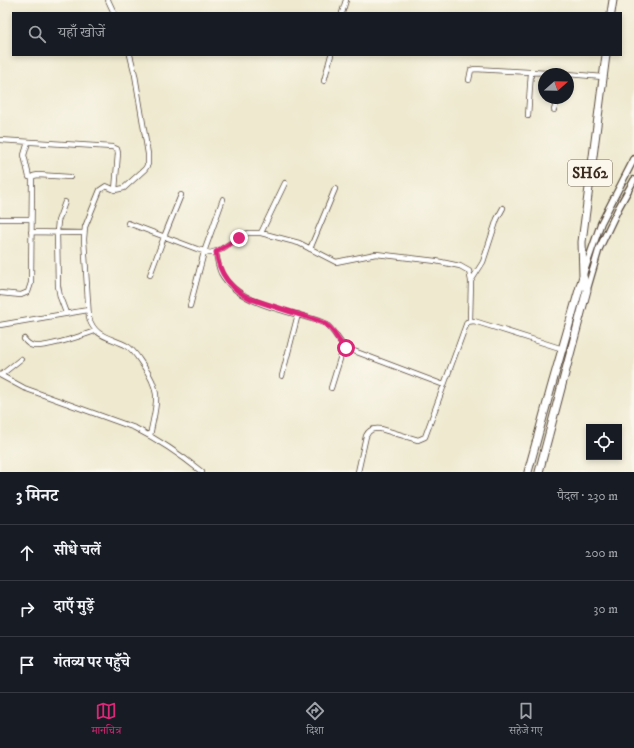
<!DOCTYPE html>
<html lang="hi">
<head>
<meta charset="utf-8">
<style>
	:root { --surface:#171b24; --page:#20242c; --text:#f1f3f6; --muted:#9ea1a6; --line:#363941; --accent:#db2777 }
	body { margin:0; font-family:"IM FELL DW Pica","Noto Serif Devanagari",serif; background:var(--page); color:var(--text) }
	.controls { position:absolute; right:12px; bottom:12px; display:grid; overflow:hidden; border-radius:0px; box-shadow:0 2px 6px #0003 }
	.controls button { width:36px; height:36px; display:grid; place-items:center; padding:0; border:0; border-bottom:1px solid var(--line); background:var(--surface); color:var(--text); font:20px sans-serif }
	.compass { position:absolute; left:538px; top:68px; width:36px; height:36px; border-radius:50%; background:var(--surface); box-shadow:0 2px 6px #0003; rotate:70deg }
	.stop { position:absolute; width:12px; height:12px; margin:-9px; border:3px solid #db2777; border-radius:50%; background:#fff }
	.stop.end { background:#db2777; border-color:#fff; box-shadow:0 1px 4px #0008 }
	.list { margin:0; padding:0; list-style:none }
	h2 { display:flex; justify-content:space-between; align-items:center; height:52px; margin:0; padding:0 16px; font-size:17px }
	h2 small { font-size:13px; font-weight:400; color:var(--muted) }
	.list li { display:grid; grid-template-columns:26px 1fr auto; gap:12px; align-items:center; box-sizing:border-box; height:56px; padding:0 16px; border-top:1px solid var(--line) }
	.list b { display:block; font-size:15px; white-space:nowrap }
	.list em { font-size:13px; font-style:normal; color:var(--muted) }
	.icon { flex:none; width:22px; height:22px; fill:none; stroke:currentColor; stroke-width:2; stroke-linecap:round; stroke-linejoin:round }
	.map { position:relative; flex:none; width:634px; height:472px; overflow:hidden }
	.search { position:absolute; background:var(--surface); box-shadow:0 2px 6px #0003; left:12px; right:12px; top:12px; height:44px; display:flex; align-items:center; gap:10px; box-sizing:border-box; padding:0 14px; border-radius:0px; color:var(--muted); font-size:15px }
	.sheet { height:220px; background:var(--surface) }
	nav { display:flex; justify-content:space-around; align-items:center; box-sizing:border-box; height:56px; border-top:1px solid var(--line); background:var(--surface); font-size:11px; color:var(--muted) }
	nav a { display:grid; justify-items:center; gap:2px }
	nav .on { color:var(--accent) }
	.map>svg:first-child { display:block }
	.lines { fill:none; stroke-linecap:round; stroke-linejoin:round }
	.minor-casing { stroke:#564739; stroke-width:6 }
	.tertiary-casing { stroke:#564739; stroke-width:8 }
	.primary-casing { stroke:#564739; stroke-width:9 }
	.minor { stroke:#fff; stroke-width:4.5 }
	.tertiary { stroke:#fff; stroke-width:5.5 }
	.primary { stroke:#fff; stroke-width:7 }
	.route { stroke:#db2777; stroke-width:5 }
	.labels { text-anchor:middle; stroke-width:3.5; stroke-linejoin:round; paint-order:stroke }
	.shield { fill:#fbf7ec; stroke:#75685c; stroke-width:1 }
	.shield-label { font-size:15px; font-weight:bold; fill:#3b2a1e }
</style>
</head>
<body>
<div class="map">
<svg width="634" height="472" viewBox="0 0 634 472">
	<rect width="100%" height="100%" fill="#fbf7ec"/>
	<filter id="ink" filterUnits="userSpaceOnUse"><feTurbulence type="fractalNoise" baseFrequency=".025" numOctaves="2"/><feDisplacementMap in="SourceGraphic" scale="8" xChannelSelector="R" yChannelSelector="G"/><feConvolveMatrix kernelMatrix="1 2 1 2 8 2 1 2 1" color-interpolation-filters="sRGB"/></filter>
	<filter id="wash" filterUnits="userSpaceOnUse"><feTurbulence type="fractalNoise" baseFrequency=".012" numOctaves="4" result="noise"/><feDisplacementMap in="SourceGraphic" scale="16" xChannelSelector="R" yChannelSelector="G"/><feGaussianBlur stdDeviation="0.9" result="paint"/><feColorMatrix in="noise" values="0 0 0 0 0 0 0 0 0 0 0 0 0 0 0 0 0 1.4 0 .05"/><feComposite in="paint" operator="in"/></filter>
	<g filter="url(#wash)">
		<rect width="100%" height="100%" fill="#eee9cf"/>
	</g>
	<g filter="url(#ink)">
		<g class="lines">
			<g class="minor-casing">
				<path id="minor" d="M108,0L114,13
					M342,13L346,0
					M130,55L135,75L148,154V164L145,169L124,188L115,190L106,186L100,190L85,227L84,239L89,318C95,338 111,337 127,346C134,350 138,358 143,365C163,394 156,403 150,436
					M568,74L603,77
					M469,80L471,70L475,69L565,74
					M324,81L331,55
					M554,110L558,98
					M528,116L531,72
					M0,140L112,147L117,149L118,153L115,190
					M28,142L24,155L29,177
					M65,202L58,221L57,232L58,286L60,297L66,313
					M0,219H31
					M128,223L197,249L210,253L220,250L243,235L248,233H261L299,243L336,262L376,254L436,261L460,266L469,271L471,281L470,321
					M31,232L84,233
					M261,233L285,183
					M310,249L335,189
					M216,252C217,259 218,266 221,273C240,307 291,310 324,323C334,329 338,341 346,348L444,385
					M150,275L164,237L181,195
					M471,281L483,262L497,219L503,208
					M0,293L21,295L28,292L31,283L32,178L33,176L38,175L70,177
					M190,306L204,252L223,199
					M0,325L88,310
					M24,339C26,342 29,345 34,346C48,347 81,336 95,331
					M0,375L24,388L135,428C159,440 181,455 202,472
					M1,375L21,359
					M282,376L298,314
					M331,388L344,346
					M358,472L366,436C369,429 374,428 381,429L418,440L425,437L467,322L474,321L563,349"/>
			</g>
			<g class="tertiary-casing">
				<path id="tertiary" d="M584,272L601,223L634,159
					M587,290L599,249L619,207L634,180"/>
			</g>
			<g class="primary-casing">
				<path id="primary" d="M611,13L613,0
					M528,472L551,388L583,276
					M539,472L587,290L583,276L582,242L606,55"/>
			</g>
			<use href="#minor" class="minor"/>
			<use href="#tertiary" class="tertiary"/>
			<use href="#primary" class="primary"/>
		</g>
	</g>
	<g class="lines" filter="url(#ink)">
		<path class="route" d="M239,238L216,252C219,274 230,289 251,299L319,321C335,327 334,338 346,348"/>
	</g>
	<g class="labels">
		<rect class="shield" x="568" y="160" width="44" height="26" rx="3"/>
		<g class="shield-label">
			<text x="590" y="178">SH62</text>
		</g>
	</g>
</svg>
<div class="controls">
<button><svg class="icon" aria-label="locate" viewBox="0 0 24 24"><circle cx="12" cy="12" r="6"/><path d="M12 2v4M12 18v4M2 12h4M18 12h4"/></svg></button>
</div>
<svg class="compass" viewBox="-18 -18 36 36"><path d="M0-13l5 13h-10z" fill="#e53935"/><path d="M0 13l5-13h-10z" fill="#9ea1a6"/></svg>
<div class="stop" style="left:346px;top:348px"></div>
<div class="stop end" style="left:239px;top:238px"></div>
<div class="search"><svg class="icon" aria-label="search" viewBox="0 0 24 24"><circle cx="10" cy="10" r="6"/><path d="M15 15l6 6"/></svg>यहाँ खोजें</div>
</div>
<section class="sheet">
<h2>3 मिनट<small>पैदल · 230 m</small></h2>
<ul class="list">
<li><svg class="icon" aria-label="ahead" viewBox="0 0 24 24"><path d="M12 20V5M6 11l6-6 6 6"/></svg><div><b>सीधे चलें</b></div><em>200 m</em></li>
<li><svg class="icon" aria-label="right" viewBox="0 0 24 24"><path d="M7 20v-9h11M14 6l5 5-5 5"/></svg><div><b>दाएँ मुड़ें</b></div><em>30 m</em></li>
<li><svg class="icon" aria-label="arrive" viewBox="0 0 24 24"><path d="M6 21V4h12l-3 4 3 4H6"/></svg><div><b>गंतव्य पर पहुँचे</b></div></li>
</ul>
</section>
<nav>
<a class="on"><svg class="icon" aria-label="map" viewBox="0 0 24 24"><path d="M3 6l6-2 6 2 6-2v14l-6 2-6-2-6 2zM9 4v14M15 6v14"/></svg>मानचित्र</a>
<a><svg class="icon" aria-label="directions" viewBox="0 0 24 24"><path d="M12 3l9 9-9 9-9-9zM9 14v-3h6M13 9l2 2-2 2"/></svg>दिशा</a>
<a><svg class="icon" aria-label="saved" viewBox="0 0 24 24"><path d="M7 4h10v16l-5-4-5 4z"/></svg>सहेजे गए</a>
</nav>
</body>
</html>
